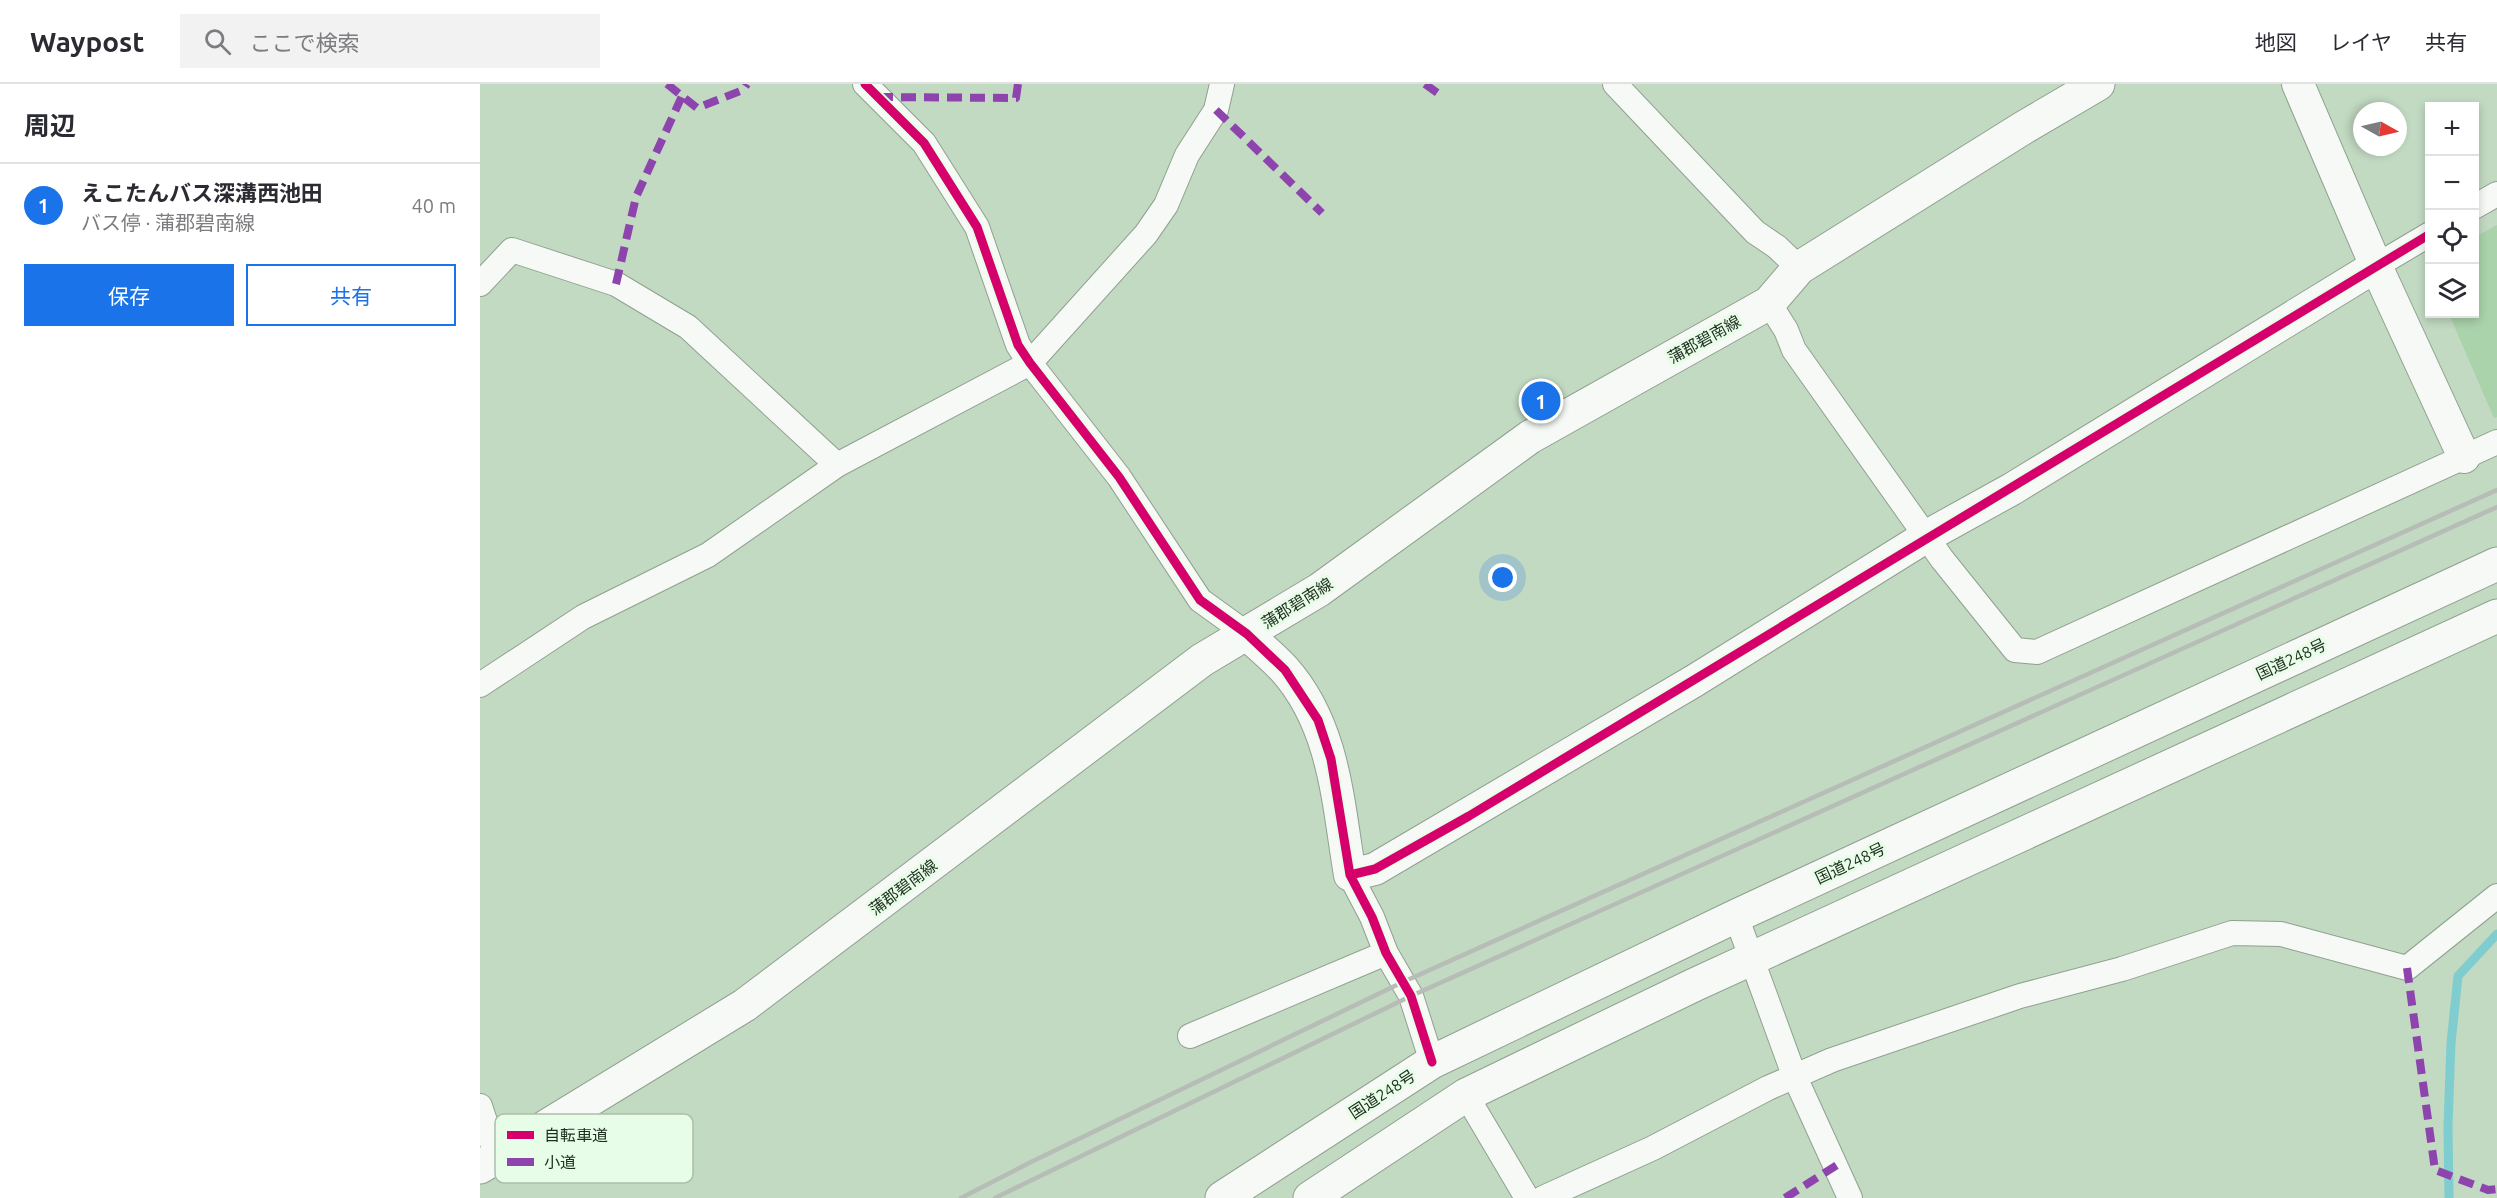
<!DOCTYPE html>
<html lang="ja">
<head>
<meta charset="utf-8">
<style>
	:root { --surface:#fff; --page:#f2f2f3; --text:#2b2b33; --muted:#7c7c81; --line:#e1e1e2; --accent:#1a73e8 }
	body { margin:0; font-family:Ubuntu,"Noto Sans JP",sans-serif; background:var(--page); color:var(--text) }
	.controls { position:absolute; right:18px; top:18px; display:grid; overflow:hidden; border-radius:0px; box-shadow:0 3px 9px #0003 }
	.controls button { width:54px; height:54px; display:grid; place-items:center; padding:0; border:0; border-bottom:2px solid var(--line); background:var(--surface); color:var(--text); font:30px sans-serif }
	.compass { position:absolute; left:1873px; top:18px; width:54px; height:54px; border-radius:50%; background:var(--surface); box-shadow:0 3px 9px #0003; rotate:98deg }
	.you { position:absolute; left:1023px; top:494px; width:21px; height:21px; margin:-15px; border:4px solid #fff; border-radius:50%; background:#1a73e8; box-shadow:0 0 0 9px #1a73e833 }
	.badge { display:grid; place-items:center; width:39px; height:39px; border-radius:50%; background:var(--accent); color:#fff; font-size:20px; font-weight:700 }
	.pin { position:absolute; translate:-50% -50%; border:3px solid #fff; box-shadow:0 2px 6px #0006 }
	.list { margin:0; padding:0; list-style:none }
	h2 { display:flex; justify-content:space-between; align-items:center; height:78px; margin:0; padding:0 24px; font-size:26px }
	h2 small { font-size:20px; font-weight:400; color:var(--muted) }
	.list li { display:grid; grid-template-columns:39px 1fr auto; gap:18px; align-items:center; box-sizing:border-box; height:84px; padding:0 24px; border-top:2px solid var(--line) }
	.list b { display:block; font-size:22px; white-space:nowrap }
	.list p { margin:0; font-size:20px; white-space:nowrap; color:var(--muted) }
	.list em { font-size:20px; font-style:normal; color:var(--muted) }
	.actions { display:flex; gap:12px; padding:18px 24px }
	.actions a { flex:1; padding:14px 0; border:2px solid var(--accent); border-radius:0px; text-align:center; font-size:21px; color:var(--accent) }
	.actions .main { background:var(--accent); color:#fff }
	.icon { flex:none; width:33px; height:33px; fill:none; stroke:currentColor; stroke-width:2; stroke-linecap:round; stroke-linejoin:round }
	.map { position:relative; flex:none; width:2017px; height:1114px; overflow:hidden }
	header { display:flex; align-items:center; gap:36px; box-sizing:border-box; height:84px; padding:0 30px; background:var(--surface); border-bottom:2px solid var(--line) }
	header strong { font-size:28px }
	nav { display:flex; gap:33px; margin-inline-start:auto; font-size:21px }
	.search { width:420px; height:54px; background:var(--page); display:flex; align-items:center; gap:15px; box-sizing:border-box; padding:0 21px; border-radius:0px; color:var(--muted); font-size:22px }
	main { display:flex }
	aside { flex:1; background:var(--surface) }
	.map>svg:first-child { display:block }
	.green { fill:#aad2ab }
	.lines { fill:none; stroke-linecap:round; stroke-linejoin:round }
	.stream { stroke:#80cdcf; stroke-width:9 }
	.minor-casing { stroke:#8fa18f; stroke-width:26 }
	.tertiary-casing { stroke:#8fa18f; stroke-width:34 }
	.secondary-casing { stroke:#8fa18f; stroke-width:35 }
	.trunk-casing { stroke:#8fa18f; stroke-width:35 }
	.minor { stroke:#f6f9f6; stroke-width:24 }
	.tertiary { stroke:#f6f9f6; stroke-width:32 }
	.secondary { stroke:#f6f9f6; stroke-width:33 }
	.trunk { stroke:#f6f9f6; stroke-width:33 }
	.rail { stroke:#b6bcb6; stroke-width:4.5 }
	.quiet { stroke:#8e44ad; stroke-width:8; stroke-dasharray:15 8; stroke-linecap:butt }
	.cycleway-casing { stroke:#e8fde8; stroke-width:13 }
	.cycleway { stroke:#d6006c; stroke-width:9 }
	.labels { text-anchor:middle; stroke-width:6; stroke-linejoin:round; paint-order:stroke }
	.street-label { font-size:16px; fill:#1d2d1e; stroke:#e8fde8 }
	.key { fill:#e8fde8; stroke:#abbfab; stroke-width:1.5 }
	.key-label { font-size:16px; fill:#1d2d1e }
</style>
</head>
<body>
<header>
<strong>Waypost</strong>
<div class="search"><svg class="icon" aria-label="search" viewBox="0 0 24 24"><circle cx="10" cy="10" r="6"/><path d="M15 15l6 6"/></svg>ここで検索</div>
<nav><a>地図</a><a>レイヤ</a><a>共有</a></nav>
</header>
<main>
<aside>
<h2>周辺<small></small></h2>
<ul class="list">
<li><span class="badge">1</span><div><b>えこたんバス深溝西池田</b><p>バス停 · 蒲郡碧南線</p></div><em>40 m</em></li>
</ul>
<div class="actions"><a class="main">保存</a><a>共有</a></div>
</aside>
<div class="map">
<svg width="2017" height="1114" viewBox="0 0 2017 1114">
	<rect width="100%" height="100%" fill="#c2d9c2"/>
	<path class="green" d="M2017,141V333L2014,334L1969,230H1994L1995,153Z"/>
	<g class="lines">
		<path class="stream" d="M1969,1114L1968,1042L1971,959L1978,892L2017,850"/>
		<g class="minor-casing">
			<path id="minor" d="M385,0L444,59L497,143L538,261L550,279L639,393L720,516L767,550
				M1135,0L1275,148L1297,163L1319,184
				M1994,123L2017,110
				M1896,182L1950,150
				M0,200L32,166L136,200L208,243L357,381
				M1289,219L1306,246L1314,266L1462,475L1535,566L1557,568L2017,358
				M0,601L103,533L228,471L357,381L550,279L666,150L686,121L707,71L736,26L742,0
				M870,791L892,833L906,869L931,912L952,978
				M1256,832L1314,991L1370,1114
				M710,952L906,869
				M986,1011L1047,1114
				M0,1022L16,1071
				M1063,1114L1173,1064L1288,1004L1352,976L1540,912L1642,885L1752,849L1801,850L1927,884L2017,812"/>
		</g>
		<g class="tertiary-casing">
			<path id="tertiary" d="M1818,0L1896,182L1984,373
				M767,550C779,562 793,573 804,585C855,642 858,720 870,791L895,785L1214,597L1447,452L1532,405L1896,182"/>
		</g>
		<g class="secondary-casing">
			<path id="secondary" d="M0,1083L265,921L722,576L839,506L1050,353L1289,219L1319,184L1543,44L1618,0"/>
		</g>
		<g class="trunk-casing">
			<path id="trunk" d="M742,1114L952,978L1256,832L2017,480
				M830,1114L986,1011L1214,901L2017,532"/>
		</g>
		<use href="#minor" class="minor"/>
		<use href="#tertiary" class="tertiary"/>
		<use href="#secondary" class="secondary"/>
		<use href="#trunk" class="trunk"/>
		<path class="rail" d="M481,1114L551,1078L923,898L2017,406
			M515,1114L931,912L2017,423"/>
		<path class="quiet" d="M187,0L217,24L263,6L267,0
			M945,0L963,13
			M398,13L536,14L538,0
			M736,26L842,129
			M136,200L156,113L202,12
			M1927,884L1955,1086L2008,1106L2017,1105
			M1305,1114L1357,1081"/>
		<g class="cycleway-casing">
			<path id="cycleway" d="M385,0L444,59L497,143L538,261L550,279L639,393L720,516L767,550L805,586L838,636L851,675L870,791L892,833L906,869L931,912L952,978
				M870,791L895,785L989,732L1950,150"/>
		</g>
		<use href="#cycleway" class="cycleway"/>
	</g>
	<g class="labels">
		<g class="street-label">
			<text transform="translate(1224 255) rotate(-29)" y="6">蒲郡碧南線</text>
			<text transform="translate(817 519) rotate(-32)" y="6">蒲郡碧南線</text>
			<text transform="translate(1811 575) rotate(-25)" y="6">国道248号</text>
			<text transform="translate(1370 779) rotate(-25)" y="6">国道248号</text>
			<text transform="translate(423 803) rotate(-37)" y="6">蒲郡碧南線</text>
			<text transform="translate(902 1010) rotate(-33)" y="6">国道248号</text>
		</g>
	</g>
	<rect x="15" y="1030" width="198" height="69" rx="9" class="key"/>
	<rect x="27" y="1047" width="27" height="8" fill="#d6006c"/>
	<rect x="27" y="1074" width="27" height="8" fill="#8e44ad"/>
	<g class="key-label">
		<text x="64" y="1057">自転車道</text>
		<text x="64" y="1084">小道</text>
	</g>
</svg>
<div class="controls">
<button>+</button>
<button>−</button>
<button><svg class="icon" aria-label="locate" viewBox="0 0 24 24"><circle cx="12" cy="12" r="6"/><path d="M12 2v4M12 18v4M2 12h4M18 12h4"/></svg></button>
<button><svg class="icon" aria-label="layers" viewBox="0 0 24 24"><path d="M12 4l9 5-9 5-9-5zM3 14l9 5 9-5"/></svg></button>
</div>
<svg class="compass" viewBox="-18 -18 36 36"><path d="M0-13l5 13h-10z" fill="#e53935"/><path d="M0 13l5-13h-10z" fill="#7c7c81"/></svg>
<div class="you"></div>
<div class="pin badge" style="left:1061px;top:317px">1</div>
</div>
</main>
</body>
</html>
